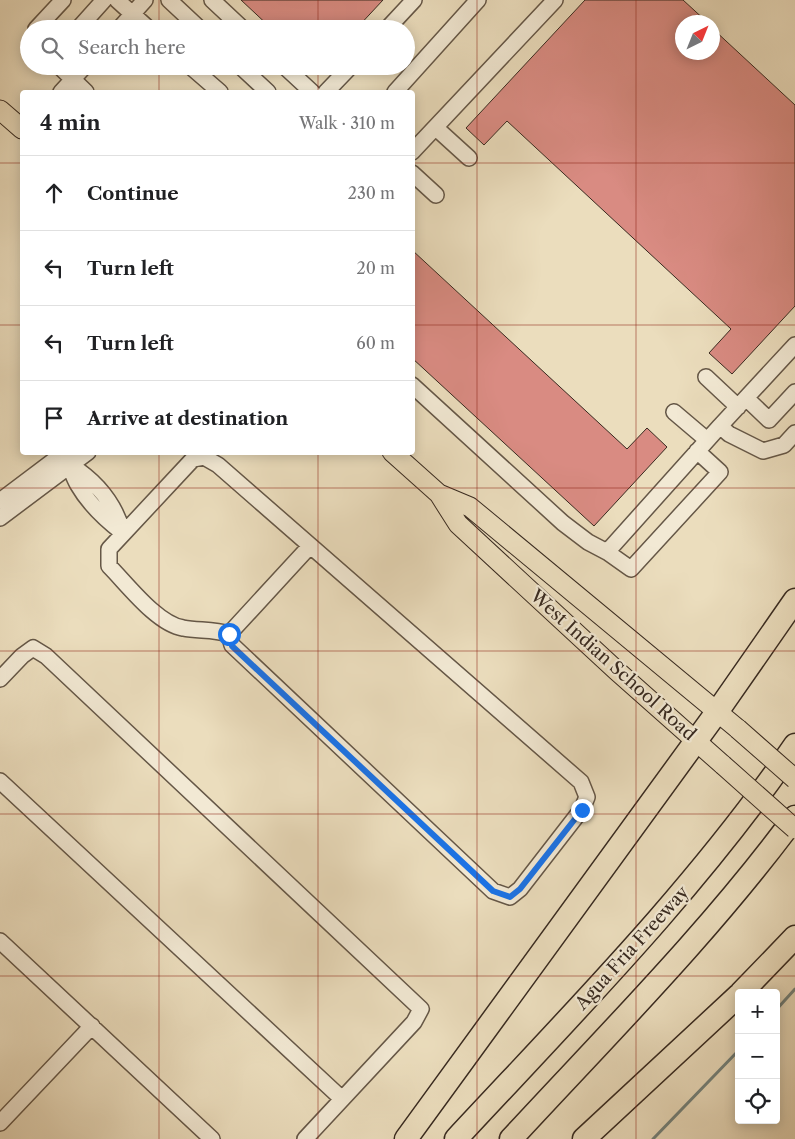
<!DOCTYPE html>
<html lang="en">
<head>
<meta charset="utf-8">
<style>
	:root { --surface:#fff; --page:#f2f2f2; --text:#202124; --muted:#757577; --line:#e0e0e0 }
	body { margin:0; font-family:"Libre Caslon Text",serif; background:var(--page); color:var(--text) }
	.controls { position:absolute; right:15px; bottom:15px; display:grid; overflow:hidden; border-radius:5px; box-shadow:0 2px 12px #0003 }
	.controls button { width:45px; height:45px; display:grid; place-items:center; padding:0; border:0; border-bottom:1px solid var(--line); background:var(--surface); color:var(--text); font:25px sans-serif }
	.compass { position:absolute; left:675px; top:15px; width:45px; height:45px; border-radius:50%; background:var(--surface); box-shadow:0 2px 12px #0003; rotate:43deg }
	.stop { position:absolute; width:15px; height:15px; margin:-11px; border:4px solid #1a73e8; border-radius:50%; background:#fff }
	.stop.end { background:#1a73e8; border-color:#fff; box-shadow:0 1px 5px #0008 }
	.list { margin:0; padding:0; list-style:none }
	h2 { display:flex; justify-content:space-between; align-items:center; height:65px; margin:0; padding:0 20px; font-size:21px }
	h2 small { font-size:16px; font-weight:400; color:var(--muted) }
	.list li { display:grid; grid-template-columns:32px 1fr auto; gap:15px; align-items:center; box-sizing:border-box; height:75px; padding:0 20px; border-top:1px solid var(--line) }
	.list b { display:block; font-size:19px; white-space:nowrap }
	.list em { font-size:16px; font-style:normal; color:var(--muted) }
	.icon { flex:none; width:28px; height:28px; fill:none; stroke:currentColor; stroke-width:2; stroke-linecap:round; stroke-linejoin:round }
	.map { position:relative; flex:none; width:795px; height:1139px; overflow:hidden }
	.search { position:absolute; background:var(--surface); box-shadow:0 2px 12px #0003; left:20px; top:20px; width:395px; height:55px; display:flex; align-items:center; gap:12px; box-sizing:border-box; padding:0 18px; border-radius:28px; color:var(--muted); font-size:19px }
	.panel { position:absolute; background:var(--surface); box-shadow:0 2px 12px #0003; left:20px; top:90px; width:395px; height:365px; border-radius:5px }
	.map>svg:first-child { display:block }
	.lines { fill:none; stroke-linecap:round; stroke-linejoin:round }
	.stream { stroke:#72817b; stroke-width:3 }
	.building { fill:#d98b82; stroke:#382a20 }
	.minor-casing { stroke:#655747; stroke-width:18 }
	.major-casing { stroke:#382a20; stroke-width:21 }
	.highway-casing { stroke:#382a20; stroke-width:25 }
	.minor { stroke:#f2e9d4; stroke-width:15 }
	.major { stroke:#ebddbd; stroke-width:19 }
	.highway { stroke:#ebddbd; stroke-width:22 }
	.major-bridge-casing { stroke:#382a20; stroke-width:21; stroke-linecap:butt }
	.major-bridge { stroke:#ebddbd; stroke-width:19 }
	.route { stroke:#1a73e8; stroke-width:6 }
	.grid { fill:none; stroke:#8f2418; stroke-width:1; stroke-opacity:0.55 }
	.labels { text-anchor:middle; stroke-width:4.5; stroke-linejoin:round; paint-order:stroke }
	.street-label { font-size:18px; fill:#382a20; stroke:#f2e9d4 }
</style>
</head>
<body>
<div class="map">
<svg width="795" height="1139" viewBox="0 0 795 1139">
	<rect width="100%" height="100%" fill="#ebddbd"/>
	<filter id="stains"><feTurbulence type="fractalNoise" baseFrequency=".004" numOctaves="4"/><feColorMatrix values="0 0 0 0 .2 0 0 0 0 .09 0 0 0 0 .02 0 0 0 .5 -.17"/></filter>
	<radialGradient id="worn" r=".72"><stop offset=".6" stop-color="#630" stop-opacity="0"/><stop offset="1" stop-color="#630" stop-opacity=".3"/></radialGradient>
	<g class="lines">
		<path class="stream" d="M776,1010L795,989
			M653,1139L739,1050"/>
	</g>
	<path class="building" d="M241,0H383L356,29H272Z
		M585,0H683L707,22H682V52H712V28L795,105V306L732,374L709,353L731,329L507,121L484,145L466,128Z
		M412,250L627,449L647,428L667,447L594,526L412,358Z"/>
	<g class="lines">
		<g class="minor-casing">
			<path id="minor" d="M117,0L149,29
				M169,0L200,29
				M212,0L243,29
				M36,29L63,0
				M78,29L104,0
				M119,29L145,0
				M387,29L414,0
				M59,66L86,92
				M190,66L220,92
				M240,66L268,92
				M284,66L312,92
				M61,92L85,66
				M326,92L351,66
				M395,92L478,0
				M436,128L469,158
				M412,152L555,0
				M412,173L436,195
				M795,345L720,426L729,434L763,451L784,445L795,433
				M706,377L738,407
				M412,385L563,523L588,542L607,552
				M746,398L769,420L795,392
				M674,412L707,440
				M697,451L720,472L631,569L607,552L720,426
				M64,453C70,464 72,475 78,485C89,504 106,520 123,533
				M204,457L218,465L581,782L587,797L582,809L520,889L510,897L493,891L232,645L229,634C213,629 198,631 183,628C157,624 127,584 109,566V549L193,459Z
				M72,466C97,482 115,504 123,533
				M0,501L65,452
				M0,518L88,452
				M229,634L310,546
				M0,679L22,656L33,648L46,656L421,1009L414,1022L305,1139
				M0,781L341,1098
				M0,941L212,1139
				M0,1123L92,1026"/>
		</g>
		<g class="major-casing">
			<path id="major" d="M0,110L22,129
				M392,452L439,494L458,524L617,671L723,765
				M439,494L470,507L738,729"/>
		</g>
		<g class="highway-casing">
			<path id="highway" d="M741,993L795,937
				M406,1139L717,712L795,600
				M456,1139C574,1012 696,889 795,745
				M511,1139C608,1034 710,932 795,817
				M584,1139L739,995"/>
		</g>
		<use href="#minor" class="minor"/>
		<use href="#major" class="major"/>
		<use href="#highway" class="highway"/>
		<g class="major-bridge-casing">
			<path id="major-bridge" d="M738,729L795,779
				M723,765L795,829"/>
		</g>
		<use href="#major-bridge" class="major-bridge"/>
	</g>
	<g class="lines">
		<path class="route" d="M229,634L232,646L493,891L510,897L520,889L582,810"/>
	</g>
	<path class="grid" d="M159,0V29M318,0V29M477,0V1139M636,0V1139M159,66V92M318,66V92M0,163H22M412,163H795M0,325H22M412,325H795M159,452V1139M318,452V1139M0,488H795M0,651H795M0,814H795M0,976H795"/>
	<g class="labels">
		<g class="street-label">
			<text transform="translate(613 665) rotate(42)" y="6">West Indian School Road</text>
			<text transform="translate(632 948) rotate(-48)" y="6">Agua Fria Freeway</text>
		</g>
	</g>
	<rect width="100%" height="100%" filter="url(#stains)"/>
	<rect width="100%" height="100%" fill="url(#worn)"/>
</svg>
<div class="controls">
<button>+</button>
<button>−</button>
<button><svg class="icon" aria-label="locate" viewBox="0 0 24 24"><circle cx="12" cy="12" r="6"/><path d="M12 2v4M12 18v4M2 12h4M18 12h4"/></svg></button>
</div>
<svg class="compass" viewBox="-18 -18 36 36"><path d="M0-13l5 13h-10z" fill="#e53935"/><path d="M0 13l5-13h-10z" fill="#757577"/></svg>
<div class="stop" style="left:229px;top:634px"></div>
<div class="stop end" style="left:582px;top:810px"></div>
<div class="search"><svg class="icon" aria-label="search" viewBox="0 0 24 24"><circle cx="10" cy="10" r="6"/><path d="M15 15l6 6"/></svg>Search here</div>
<section class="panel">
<h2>4 min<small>Walk · 310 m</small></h2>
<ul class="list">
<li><svg class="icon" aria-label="ahead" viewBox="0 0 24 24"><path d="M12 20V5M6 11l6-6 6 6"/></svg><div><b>Continue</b></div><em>230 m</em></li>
<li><svg class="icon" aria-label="left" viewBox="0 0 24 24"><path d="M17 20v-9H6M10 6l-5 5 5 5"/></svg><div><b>Turn left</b></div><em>20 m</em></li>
<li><svg class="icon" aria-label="left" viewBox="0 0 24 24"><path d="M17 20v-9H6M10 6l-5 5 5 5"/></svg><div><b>Turn left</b></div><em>60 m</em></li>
<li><svg class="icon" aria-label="arrive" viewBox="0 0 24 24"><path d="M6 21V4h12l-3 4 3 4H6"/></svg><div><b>Arrive at destination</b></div></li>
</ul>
</section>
</div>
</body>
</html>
